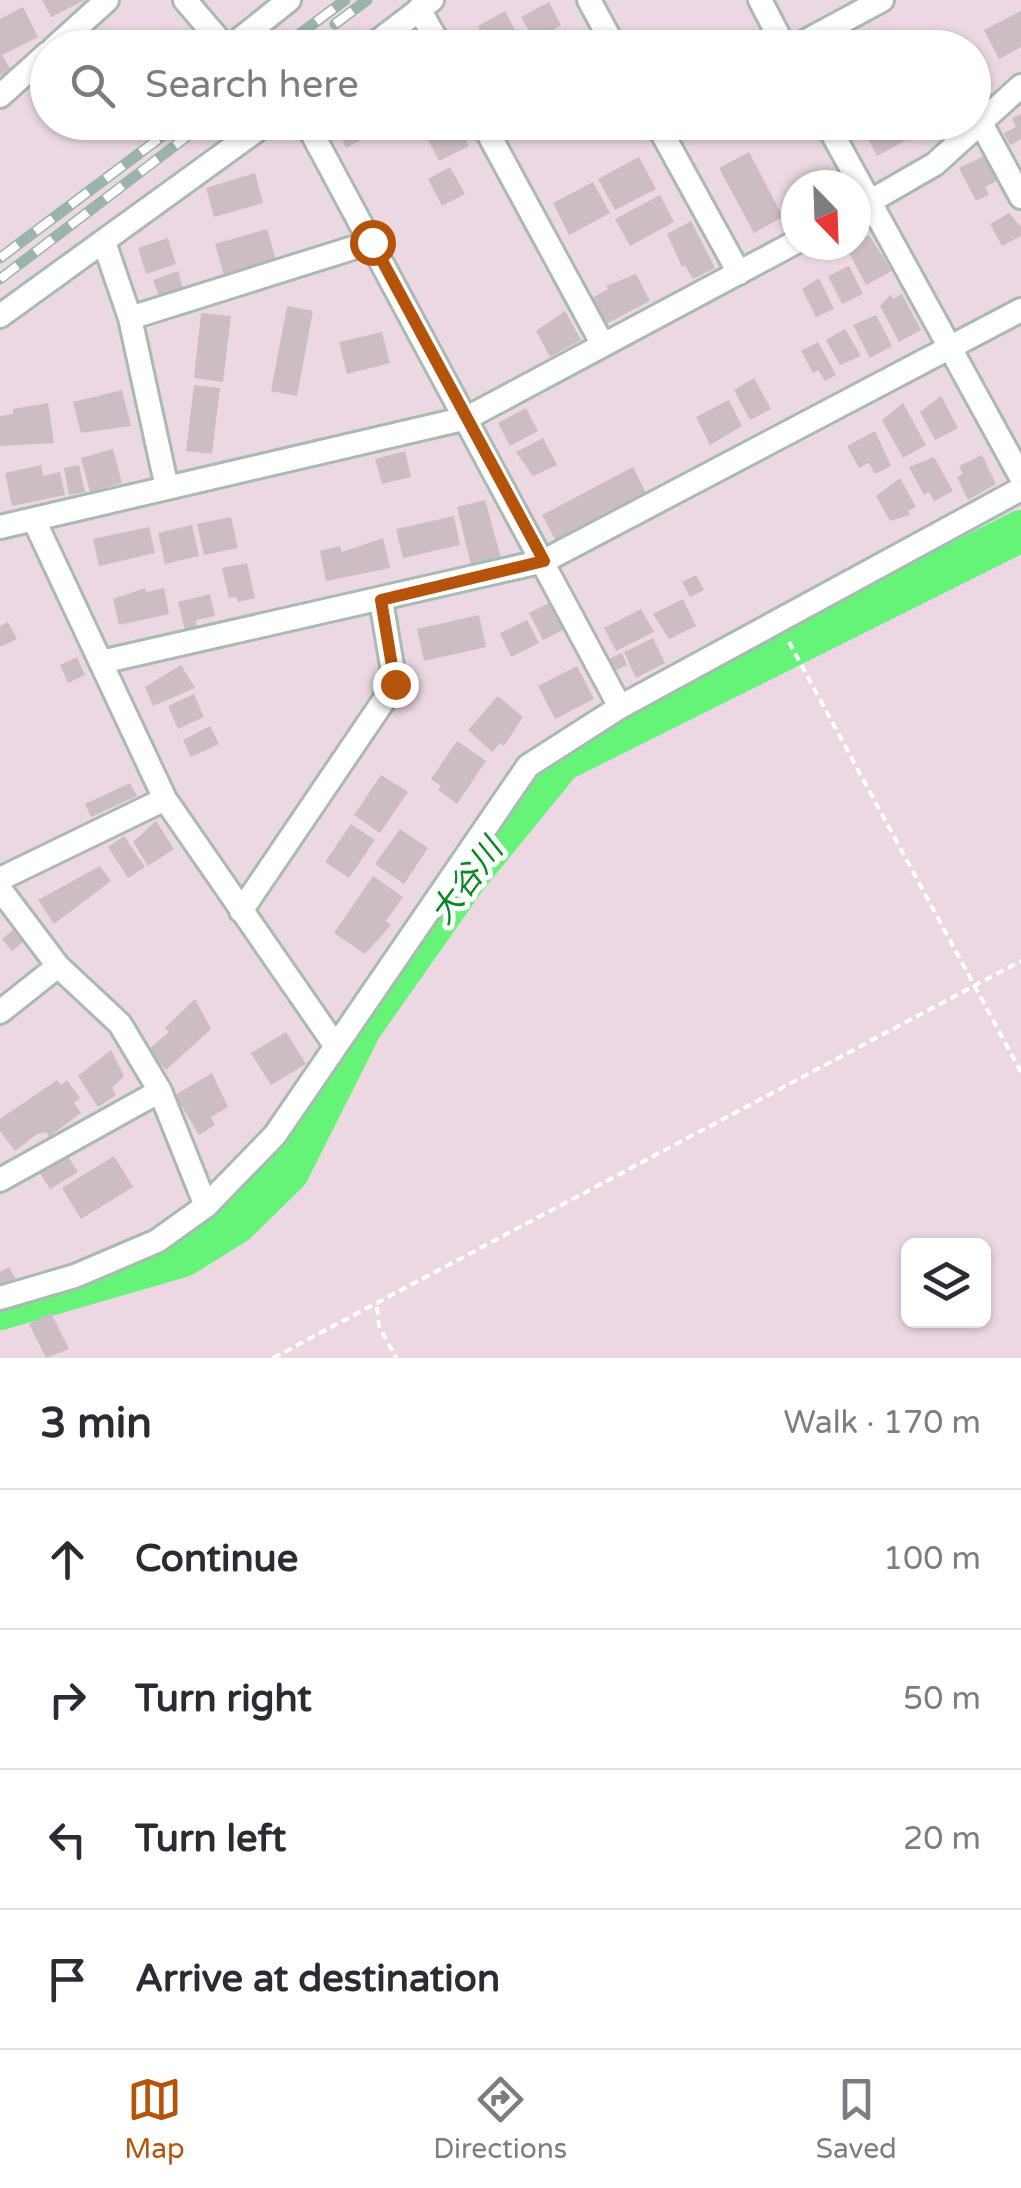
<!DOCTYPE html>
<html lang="en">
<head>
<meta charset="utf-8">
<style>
	:root { --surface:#fff; --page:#f7f7f7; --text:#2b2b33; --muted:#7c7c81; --line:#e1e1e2; --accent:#b45309 }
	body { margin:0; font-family:"Varela Round","Noto Sans JP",sans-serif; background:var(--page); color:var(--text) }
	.controls { position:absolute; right:30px; bottom:30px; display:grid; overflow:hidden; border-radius:15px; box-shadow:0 2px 8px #0004 }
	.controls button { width:90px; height:90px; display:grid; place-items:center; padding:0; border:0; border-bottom:2px solid var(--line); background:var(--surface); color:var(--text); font:50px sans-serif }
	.compass { position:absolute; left:781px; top:170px; width:90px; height:90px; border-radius:50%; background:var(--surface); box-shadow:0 2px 8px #0004; rotate:157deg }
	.stop { position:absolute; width:30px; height:30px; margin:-22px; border:8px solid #b45309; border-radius:50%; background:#fff }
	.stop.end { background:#b45309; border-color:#fff; box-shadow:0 2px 10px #0008 }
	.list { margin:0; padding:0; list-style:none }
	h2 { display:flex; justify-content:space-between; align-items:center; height:130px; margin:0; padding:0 40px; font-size:42px }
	h2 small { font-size:32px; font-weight:400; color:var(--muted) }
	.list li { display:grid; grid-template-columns:65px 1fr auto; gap:30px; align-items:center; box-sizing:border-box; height:140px; padding:0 40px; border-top:2px solid var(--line) }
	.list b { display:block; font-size:38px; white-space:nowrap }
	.list em { font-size:32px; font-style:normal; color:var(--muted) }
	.icon { flex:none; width:55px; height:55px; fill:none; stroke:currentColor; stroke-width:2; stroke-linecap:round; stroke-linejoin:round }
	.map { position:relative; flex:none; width:1021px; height:1358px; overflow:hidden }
	.search { position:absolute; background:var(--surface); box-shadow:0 2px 8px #0004; left:30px; right:30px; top:30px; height:110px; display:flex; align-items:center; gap:25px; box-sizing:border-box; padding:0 35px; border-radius:55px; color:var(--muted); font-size:38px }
	.sheet { height:690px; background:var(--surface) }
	nav { display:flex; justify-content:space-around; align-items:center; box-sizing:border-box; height:140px; border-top:2px solid var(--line); background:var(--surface); font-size:28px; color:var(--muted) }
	nav a { display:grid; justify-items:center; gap:5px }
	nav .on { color:var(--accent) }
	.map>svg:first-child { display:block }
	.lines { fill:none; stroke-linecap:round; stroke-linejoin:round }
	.river { stroke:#65f378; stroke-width:42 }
	.building { fill:#ccbdc5 }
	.street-casing { stroke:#a9b9b4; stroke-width:28 }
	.path { stroke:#fff; stroke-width:4; stroke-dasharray:8 5; stroke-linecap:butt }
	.street { stroke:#fff; stroke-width:22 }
	.rail-casing { stroke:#9bb3ad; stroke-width:11 }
	.rail { stroke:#fff; stroke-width:8; stroke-dasharray:22; stroke-linecap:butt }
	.route { stroke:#b45309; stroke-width:12 }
	.labels { text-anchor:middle; stroke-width:10; stroke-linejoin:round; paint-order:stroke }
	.water-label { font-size:32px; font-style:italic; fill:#088724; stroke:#fff }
</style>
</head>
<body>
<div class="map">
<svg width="1021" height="1358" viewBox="0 0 1021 1358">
	<rect width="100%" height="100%" fill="#ebd8e3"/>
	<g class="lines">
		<path class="river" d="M0,1309L183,1256L236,1223L288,1172L361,1027L468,875L561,761L1021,531"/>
	</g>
	<path class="building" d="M42,0H85L51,17Z
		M549,2L561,25L534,40L521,17Z
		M23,7L38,37L2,55L11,70L0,76V19Z
		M505,11L518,36L490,48L478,26Z
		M1021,11V47L999,59L984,30Z
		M165,31L180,48H147Z
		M476,32L485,48H454L453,45Z
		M1021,114V139L1010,145L1004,133L1016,127L1012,118Z
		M342,122H385L387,126L346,148L335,126Z
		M443,122H457L469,146L439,161L426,136Z
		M859,122H923L927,129L877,156Z
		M749,152L783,217L754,233L719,168Z
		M984,156L997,181L985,187L989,195L976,201L959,168Z
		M639,157L656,189L615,210L598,179Z
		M450,167L465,194L442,206L428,179Z
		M255,173L263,203L214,217L206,188Z
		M593,182L610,213L569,235L553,203Z
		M660,195L674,222L630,246L615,219Z
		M1009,213L1021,227V236L1002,246L990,224Z
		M691,221L715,268L693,279L685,265L682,267L667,234Z
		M267,229L276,261L224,275L215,244Z
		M869,235L892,271L866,285L846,247Z
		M168,238L176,264L146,274L138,248Z
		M849,266L863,294L842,304L828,276Z
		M178,271L184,291L160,299L153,280Z
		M636,274L650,301L606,324L592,298L608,289L606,286Z
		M819,278L834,309L816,317L802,289Z
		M891,294L893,299L902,294L921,330L899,342L880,306Z
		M287,306L313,311L297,396L271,391Z
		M565,311L581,340L550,357L536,331Z
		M201,313L231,316L223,382L194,378Z
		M876,315L892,346L870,358L853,325Z
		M845,329L861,356L840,365L826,340Z
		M382,332L390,363L347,374L339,342Z
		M818,342L836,375L825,381L818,370L813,373L801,351Z
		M754,378L771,409L750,420L734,390Z
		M194,385L220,388L212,454L186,451Z
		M122,390L131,426L81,433L73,402Z
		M941,396L958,428L935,440L920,412Z
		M729,400L742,426L710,445L696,417Z
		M48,403L54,443L0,446V416L13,414V409Z
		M903,403L926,445L903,458L882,420Z
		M526,408L538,431L510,446L498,423Z
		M875,431L891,466L875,474L869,463L859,468L847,446Z
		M543,438L557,465L533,476L516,452Z
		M113,449L122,483L90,492L81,458Z
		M405,451L411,477L382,484L375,459Z
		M982,455L996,484L968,500L957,477L963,474L959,466Z
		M934,457L953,491L934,501L929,492L924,495L909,467Z
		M41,465L43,476L60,472L65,495L12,506L5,473Z
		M79,465L85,492L69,495L64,468Z
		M633,467L646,493L556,541L542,515Z
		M900,478L916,507L908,511L910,515L890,521L876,496Z
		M485,500L501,558L471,565L457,507Z
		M454,516L460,545L403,558L396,529Z
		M231,517L238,548L204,555L197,524Z
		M192,525L199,556L165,564L158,533Z
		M149,527L155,553L99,566L93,539Z
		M383,538L390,568L326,581L320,551L340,546L342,552Z
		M247,563L255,598L238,602L236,597L229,598L222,568Z
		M696,575L704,590L690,597L682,582Z
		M145,588L146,592L164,588L169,614L119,625L113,599Z
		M210,594L215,616L196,620L197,627L185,630L178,602Z
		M683,599L696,626L669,639L653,614Z
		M549,603L563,630L543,640L529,613Z
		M641,609L654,632L616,651L604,628Z
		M479,615L486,647L424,661L417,629Z
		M527,620L539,643L511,657L500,633Z
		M8,622L17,639L0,647V626Z
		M653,638L665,663L636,678L624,652Z
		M622,653L627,665L615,671L609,659Z
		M77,657L85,675L68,683L60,665Z
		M181,665L195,688L153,706L145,687Z
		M577,666L594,699L555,719L538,686Z
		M194,694L204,717L178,729L168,706Z
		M498,696L523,717L504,746L500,743L492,752L468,730Z
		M210,726L219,744L191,757L183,740Z
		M457,741L486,761L457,804L438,790L441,786L431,779Z
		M381,775L408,792L380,833L354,815Z
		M130,783L137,796L91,817L85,804Z
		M156,821L174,849L148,866L133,842Z
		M351,824L375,840L349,878L325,862Z
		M400,829L428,848L404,884L375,864Z
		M124,836L145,867L128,878L108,847Z
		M100,866L111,881L54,924L38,900Z
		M373,876L403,897L386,921L391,925L365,954L334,933Z
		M13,930L23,942L12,951L2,939Z
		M195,999L211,1029L166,1070L148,1050L169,1032L165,1028Z
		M286,1032L306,1064L271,1085L251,1053Z
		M111,1050L124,1076L112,1088L116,1095L98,1107L78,1076Z
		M212,1073L228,1107L211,1117L215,1125L199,1135L175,1095Z
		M57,1080L61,1085L67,1080L80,1098L74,1103L81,1113L49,1137L46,1132L37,1134L15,1151L0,1131V1119Z
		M66,1153L78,1172L50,1189L38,1170Z
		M114,1156L133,1187L81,1219L62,1188Z
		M9,1267L18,1283L0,1292V1272Z
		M51,1313L69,1349L46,1358L29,1324Z"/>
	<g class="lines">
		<g class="street-casing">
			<path id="street" d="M185,0L226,48
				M589,0L615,48
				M760,0L785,48
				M419,9L441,48
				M54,48L107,0
				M229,48L289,0
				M369,48L432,0
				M793,48L882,0
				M0,96L48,53
				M306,122L620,707
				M482,122L603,345
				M656,122L739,273
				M826,122L1021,477
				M982,125L1021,197
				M857,209L935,164L1021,86
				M104,242L130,318L167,488
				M0,316L268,122
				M130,318L372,242
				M34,520L165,799L335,1045
				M0,527L467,418L796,242
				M101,662L544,561L1021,310
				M0,879L165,799
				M0,889L58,966L120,1024L160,1091L206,1206
				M241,911L395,684L381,600
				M0,1012L58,966
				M0,1180L160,1091
				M0,1298L75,1276L157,1241L206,1206L275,1135L528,766L620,707L1021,489"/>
		</g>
		<path class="path" d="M789,642L1021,1072
			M377,1307L379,1326L396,1358
			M273,1358L1021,961"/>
		<use href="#street" class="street"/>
		<g class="rail-casing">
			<path id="rail" d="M335,24L367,0
				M281,48L345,0
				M0,258L181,122
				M0,279L206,122"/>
		</g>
		<use href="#rail" class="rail"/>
	</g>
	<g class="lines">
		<path class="route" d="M372,242L544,561L381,600L395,684"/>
	</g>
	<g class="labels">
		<g class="water-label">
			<text transform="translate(466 881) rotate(-53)" y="11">大谷川</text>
		</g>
	</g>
</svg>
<div class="controls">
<button><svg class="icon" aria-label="layers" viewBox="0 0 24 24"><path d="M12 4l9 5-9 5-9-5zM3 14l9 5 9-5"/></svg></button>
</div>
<svg class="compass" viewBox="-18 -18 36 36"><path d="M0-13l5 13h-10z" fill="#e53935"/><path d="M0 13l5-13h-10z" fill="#7c7c81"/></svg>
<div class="stop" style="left:372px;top:242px"></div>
<div class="stop end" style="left:395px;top:684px"></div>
<div class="search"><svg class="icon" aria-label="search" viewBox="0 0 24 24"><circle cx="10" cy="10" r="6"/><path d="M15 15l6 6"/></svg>Search here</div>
</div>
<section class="sheet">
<h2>3 min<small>Walk · 170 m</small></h2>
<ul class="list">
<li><svg class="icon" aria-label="ahead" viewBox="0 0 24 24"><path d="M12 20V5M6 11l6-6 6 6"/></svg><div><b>Continue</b></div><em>100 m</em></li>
<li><svg class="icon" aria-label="right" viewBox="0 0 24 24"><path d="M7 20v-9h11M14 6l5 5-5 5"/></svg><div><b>Turn right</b></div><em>50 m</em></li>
<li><svg class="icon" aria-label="left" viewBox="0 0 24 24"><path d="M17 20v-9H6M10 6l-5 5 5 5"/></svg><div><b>Turn left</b></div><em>20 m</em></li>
<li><svg class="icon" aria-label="arrive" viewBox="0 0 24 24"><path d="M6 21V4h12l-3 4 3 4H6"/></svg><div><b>Arrive at destination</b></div></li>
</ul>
</section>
<nav>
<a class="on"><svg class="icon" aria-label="map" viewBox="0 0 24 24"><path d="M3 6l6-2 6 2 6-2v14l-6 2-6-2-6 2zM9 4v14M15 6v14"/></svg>Map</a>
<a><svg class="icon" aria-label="directions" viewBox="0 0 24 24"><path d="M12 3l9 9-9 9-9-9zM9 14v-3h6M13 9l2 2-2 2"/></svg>Directions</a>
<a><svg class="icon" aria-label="saved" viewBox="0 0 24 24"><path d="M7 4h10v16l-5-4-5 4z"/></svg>Saved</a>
</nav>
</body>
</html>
